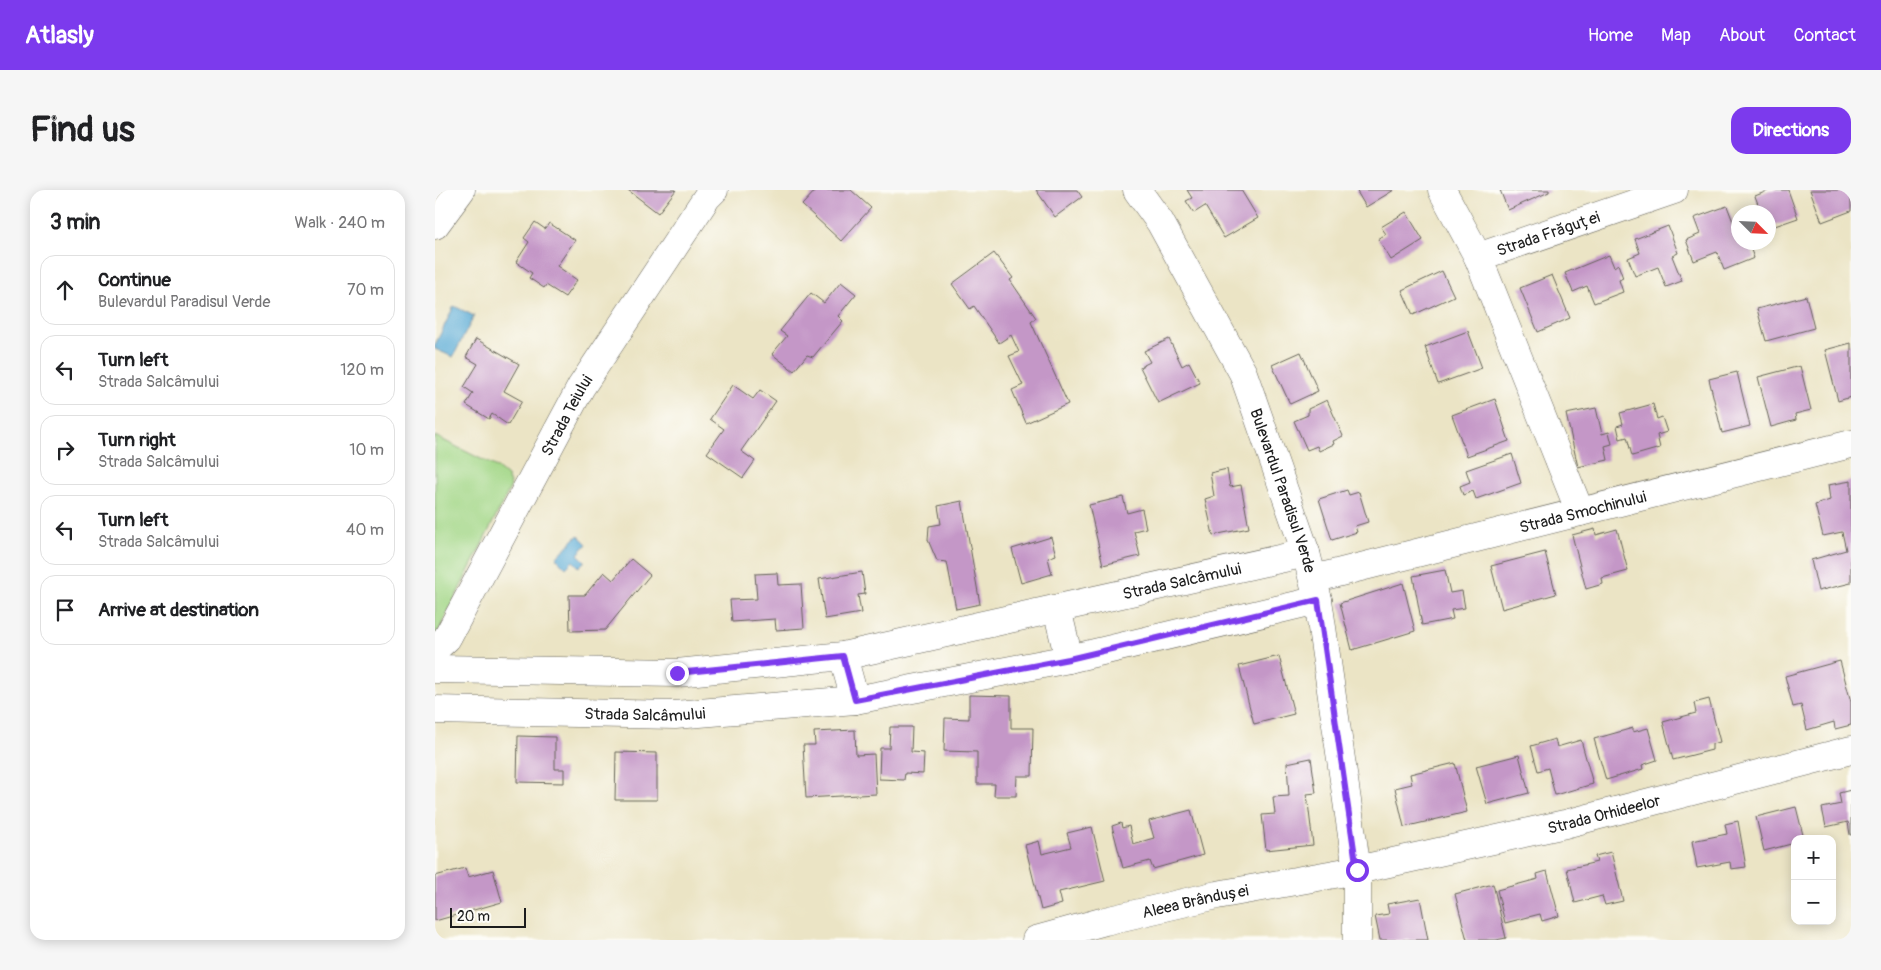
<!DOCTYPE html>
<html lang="en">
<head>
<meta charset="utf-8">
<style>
	:root { --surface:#fff; --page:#f6f6f6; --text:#202124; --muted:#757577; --line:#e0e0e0; --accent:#7c3aed }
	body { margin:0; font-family:Pangolin,sans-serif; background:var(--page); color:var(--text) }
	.controls { position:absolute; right:15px; bottom:15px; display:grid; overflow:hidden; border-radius:10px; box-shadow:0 2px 12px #0003 }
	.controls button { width:45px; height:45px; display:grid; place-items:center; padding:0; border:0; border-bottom:1px solid var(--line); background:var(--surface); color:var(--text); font:25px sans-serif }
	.compass { position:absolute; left:1296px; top:15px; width:45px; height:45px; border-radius:50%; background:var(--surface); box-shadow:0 2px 12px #0003; rotate:114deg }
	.scale { position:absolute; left:15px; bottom:12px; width:76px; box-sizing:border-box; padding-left:5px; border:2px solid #1c1c1c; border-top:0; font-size:14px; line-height:18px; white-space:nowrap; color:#1c1c1c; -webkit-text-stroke:4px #fdfcf7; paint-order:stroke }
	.stop { position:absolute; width:15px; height:15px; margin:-11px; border:4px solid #7c3aed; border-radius:50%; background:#fff }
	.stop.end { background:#7c3aed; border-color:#fff; box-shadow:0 1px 5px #0008 }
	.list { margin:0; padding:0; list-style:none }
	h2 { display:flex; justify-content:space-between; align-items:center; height:65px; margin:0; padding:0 20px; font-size:21px }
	h2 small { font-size:16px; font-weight:400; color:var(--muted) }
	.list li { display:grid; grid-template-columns:32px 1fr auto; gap:15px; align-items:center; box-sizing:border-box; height:70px; margin:0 10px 10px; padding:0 10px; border:1px solid var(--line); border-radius:15px }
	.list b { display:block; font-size:19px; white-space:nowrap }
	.list p { margin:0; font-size:16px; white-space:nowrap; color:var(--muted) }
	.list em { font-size:16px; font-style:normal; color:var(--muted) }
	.icon { flex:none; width:28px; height:28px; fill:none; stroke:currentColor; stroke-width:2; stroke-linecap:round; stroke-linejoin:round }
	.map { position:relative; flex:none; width:1416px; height:750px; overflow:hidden; border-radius:15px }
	header { display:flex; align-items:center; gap:30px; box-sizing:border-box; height:70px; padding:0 25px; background:var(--accent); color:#fff }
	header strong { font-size:24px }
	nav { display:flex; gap:28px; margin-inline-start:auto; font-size:18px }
	.intro { display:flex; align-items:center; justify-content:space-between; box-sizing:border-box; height:120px; padding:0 30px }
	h1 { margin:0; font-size:35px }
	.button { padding:12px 22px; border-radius:15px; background:var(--accent); color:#fff; font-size:18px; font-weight:700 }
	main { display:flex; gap:30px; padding:0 30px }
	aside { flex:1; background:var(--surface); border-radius:15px; box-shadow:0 2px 12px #0003 }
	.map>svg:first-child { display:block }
	.green { fill:#a3d787; stroke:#607a52 }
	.water { fill:#5bacd6; stroke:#3c6479 }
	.building { fill:#c497c7 }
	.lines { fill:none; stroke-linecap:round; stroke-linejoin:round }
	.minor-casing { stroke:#646257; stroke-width:29 }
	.tertiary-casing { stroke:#646257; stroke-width:29 }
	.minor { stroke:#fff; stroke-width:28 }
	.tertiary { stroke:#fff; stroke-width:28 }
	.route { stroke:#7c3aed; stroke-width:6 }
	.labels { text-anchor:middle; stroke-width:4; stroke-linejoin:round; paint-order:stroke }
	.street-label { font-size:16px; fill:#1c1c1c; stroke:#fdfcf7 }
</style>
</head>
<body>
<header>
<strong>Atlasly</strong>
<nav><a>Home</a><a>Map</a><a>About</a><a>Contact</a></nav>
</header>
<div class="intro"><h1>Find us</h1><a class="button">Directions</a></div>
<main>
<aside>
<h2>3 min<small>Walk · 240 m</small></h2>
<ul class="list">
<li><svg class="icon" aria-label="ahead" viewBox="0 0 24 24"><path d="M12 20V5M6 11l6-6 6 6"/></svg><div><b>Continue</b><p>Bulevardul Paradisul Verde</p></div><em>70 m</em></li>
<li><svg class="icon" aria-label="left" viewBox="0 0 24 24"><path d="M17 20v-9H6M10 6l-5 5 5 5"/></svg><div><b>Turn left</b><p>Strada Salcâmului</p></div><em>120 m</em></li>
<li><svg class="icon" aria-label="right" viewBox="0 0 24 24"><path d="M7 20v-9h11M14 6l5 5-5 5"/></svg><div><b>Turn right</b><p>Strada Salcâmului</p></div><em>10 m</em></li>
<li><svg class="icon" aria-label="left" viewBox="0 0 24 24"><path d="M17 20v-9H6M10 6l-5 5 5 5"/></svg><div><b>Turn left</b><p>Strada Salcâmului</p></div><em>40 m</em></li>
<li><svg class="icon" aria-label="arrive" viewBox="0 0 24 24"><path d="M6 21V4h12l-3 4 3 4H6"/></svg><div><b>Arrive at destination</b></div></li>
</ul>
</aside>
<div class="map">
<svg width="1416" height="750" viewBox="0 0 1416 750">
	<rect width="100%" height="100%" fill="#fdfcf7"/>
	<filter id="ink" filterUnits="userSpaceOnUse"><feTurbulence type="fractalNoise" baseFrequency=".02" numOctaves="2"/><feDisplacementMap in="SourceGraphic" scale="10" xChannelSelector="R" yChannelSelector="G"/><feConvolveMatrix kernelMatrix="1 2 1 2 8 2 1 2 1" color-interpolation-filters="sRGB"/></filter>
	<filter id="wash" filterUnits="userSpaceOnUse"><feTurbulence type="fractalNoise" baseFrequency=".0096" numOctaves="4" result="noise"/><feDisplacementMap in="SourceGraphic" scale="20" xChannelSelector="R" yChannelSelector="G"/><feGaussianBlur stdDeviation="1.12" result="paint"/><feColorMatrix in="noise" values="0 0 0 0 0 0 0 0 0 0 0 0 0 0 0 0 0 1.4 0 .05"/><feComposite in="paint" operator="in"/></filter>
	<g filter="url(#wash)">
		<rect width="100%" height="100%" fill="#ebe4c5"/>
		<path class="green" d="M0,246L60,276L72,286L76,296L0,448Z"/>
		<path class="water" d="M19,116L39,126L18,167L0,159V155Z
			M143,345L152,354L143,364L150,371L144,377L138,371L131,378L121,368Z"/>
		<g id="blocks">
			<path class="building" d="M193,0H241L223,23Z
				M381,0H416L436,18L406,51L367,15Z
				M601,0H642L647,7L620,27Z
				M752,0H806L823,28L789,48L770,16L759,23L751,11L757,8Z
				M921,0H959L931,17Z
				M1065,0H1114V2L1073,20Z
				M1335,0H1353L1363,28L1334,38V22H1326L1320,6Z
				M1375,0H1416V21L1387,32Z
				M1292,16L1304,47V52H1313L1319,68L1289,80L1282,62L1259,71L1251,50L1265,44L1259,28Z
				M971,22L988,50L956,70L943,49L951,44L946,37Z
				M100,32L110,39L114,33L140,50L122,76L142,90L130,107L111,95L109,98L94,88L97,83L81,72L94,52L89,48Z
				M1233,36L1243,63L1237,66L1247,91L1231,97L1223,77L1200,86L1193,68L1205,63L1200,49Z
				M559,63L578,88L575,90L601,128L596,132L633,214L591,233L577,200L588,195L574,166L584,162L576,145L564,153L539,116L535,119L517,94Z
				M1174,65L1179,77L1183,74L1188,88L1184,90L1188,102L1159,113L1152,96L1138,102L1130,83Z
				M1007,81L1019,106L978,125L967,100Z
				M1117,85L1135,128L1103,142L1085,98Z
				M406,92L421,104L403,126L408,131L378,167L372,165L359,181L337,164L352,146L345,141L376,103L389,113Z
				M1371,106L1379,138L1331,151L1322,119Z
				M1033,141L1047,178L1003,194L990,157Z
				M41,149L84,174L69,201L87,211L73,235L57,224L54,229L31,215L38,203L29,197L43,174L31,167Z
				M734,149L747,176L754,172L765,193L723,213L705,177L715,172L709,161Z
				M1416,153V207L1403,211L1390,160Z
				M866,162L883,201L855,214L837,175Z
				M1365,176L1376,220L1360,224L1361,230L1336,237L1323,187Z
				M1302,182L1315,236L1287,243L1274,189Z
				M298,195L318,209L325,200L341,211L306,261L320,271L308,288L272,263L289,239L275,229Z
				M1060,209L1074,251L1032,266L1017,225Z
				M892,210L908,246L898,251L899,254L884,261L882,256L872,260L859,231L873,225V219Z
				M1218,214L1222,229L1227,227L1232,242L1222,245L1225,258L1197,266L1192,247L1185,249L1182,236L1188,234L1185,223Z
				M1161,218L1167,244L1174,242L1177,254L1170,256L1173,270L1143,277L1131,224Z
				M1077,264L1086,293L1041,309L1038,301L1028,305L1025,296L1035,292L1031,280Z
				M792,279L795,297L806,295L814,338L778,345L770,309L779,306L775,283Z
				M1416,291V393L1383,401L1376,370L1411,360L1407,342L1388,346L1380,315L1395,310L1393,295Z
				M912,300L914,305L924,302L933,332L920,336L922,342L897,350L884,309Z
				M688,307L692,323L707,319L711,338L699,341L705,366L668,375L654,315Z
				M527,311L545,414L521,419L512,372L502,371L493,350L494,336L506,334L503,316Z
				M1160,339L1161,345L1182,339L1193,381L1167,388L1168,394L1151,399L1137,345Z
				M616,347L621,365L613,368L617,384L586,393L577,359Z
				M1110,362L1121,404L1067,419L1056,376Z
				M196,369L215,385L170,440L135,441L134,405H150L169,382L178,390Z
				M1010,380L1015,403L1027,401L1030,418L1016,420L1018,429L987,435L978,386Z
				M427,382L430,404L423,405L426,423L390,429L384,389Z
				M342,383L343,395L366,394L369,438L341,440L340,429L297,432L295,410L322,409L320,384Z
				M968,393L980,441L917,460L905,413Z
				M844,466L859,524L819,534L804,476Z
				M1405,471L1416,512V535L1400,539L1399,532L1372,540L1366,515L1358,517L1350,486Z
				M534,505L576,506V538H598L597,586H582L581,606H559L560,594H542V562L509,561L510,528L534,529Z
				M1274,509L1285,552L1277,554V560L1238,570L1228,532L1261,523L1259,513Z
				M455,537H477L476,562L489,563L488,584L470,583L469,590L444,589L445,558H454Z
				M1198,538V542L1213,538L1222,570L1207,575L1208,579L1171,590L1159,549Z
				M420,540L421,565L439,564L441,604L371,608L368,555H380L379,542Z
				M83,546L120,547V579H129V593L82,592Z
				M1120,549L1122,557L1146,550L1158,594L1120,605L1113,578L1103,581L1096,556Z
				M181,562L222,563V610H180Z
				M1084,565L1094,603L1052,614L1041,576Z
				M876,568L881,603L872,604L878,655L831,660L827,625L840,624L838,607L854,606L852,573Z
				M1020,573L1032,622L969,637L960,598L977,594L975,584Z
				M1416,600V645H1415L1413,632L1391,637L1387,618L1406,614L1404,603Z
				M1361,617L1369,649H1360V653L1329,661L1321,627Z
				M756,620L768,665L718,679L715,671L688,678L677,636L686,633L687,638L694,636L698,654L719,648L714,631Z
				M1303,631L1311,677L1296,679L1295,672L1262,678L1257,651L1292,644L1290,634Z
				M657,637L670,691L624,702L627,714L606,720L590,655L604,651L607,664L636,657L632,643Z
				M1176,662L1188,711L1170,715L1167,706L1140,713L1132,679L1162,672L1160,666Z
				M30,678L33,687L58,680L67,712L0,731V686Z
				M1112,681L1124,726L1107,731L1105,724L1070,733L1062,700L1103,689L1102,684Z
				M1058,694L1071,748L1061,750H1032L1020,704Z
				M985,708L993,750H945L940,726L954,724L952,714Z"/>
		</g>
	</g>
	<g filter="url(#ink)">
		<use href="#blocks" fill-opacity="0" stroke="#646257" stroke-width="1"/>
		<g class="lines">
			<g class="minor-casing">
				<g id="minor">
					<path d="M1007,0L1043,67L1145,322"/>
					<path d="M0,35L26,0"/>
					<path id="s1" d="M1043,67L1239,0"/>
					<path id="s2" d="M878,389L1416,254"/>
					<path d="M622,419L634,469"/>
					<path id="s3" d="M0,459L12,448L146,197L272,7L279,0"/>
					<path d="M408,466L420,510"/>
					<path id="s4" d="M0,479L242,483L408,466L871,363"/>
					<path id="s5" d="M0,520L240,525L420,510L634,469L883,410"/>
					<path id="s6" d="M601,750L670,731L782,705L922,680L1130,634L1416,560"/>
				</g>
			</g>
			<g class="tertiary-casing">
				<g id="tertiary">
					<path id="s7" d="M702,0L725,32L808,183L871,363L883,410L922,680V750"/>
				</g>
			</g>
			<use href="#minor" class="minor"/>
			<use href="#tertiary" class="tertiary"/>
		</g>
	</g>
	<g class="lines" filter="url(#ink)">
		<path class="route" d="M242,483L408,466L420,510L634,469L883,410L922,680"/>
	</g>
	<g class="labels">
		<g class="street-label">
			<text dy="6" stroke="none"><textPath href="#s1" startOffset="74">Strada Frăguței</textPath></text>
			<text dy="6" stroke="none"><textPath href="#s3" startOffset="269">Strada Teiului</textPath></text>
			<text dy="6" stroke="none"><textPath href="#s7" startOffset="336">Bulevardul Paradisul Verde</textPath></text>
			<text dy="6" stroke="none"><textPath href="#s2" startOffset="278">Strada Smochinului</textPath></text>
			<text dy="6" stroke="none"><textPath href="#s4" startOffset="756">Strada Salcâmului</textPath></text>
			<text dy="6" stroke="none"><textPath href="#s5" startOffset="210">Strada Salcâmului</textPath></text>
			<text dy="6" stroke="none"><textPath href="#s6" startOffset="582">Strada Orhideelor</textPath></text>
			<text dy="6" stroke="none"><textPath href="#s6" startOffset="164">Aleea Brândușei</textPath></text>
		</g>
	</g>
</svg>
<div class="controls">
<button>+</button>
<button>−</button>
</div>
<svg class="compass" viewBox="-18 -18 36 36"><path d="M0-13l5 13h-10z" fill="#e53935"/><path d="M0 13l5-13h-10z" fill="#757577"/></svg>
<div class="scale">20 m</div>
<div class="stop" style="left:922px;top:680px"></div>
<div class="stop end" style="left:242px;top:483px"></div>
</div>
</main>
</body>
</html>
